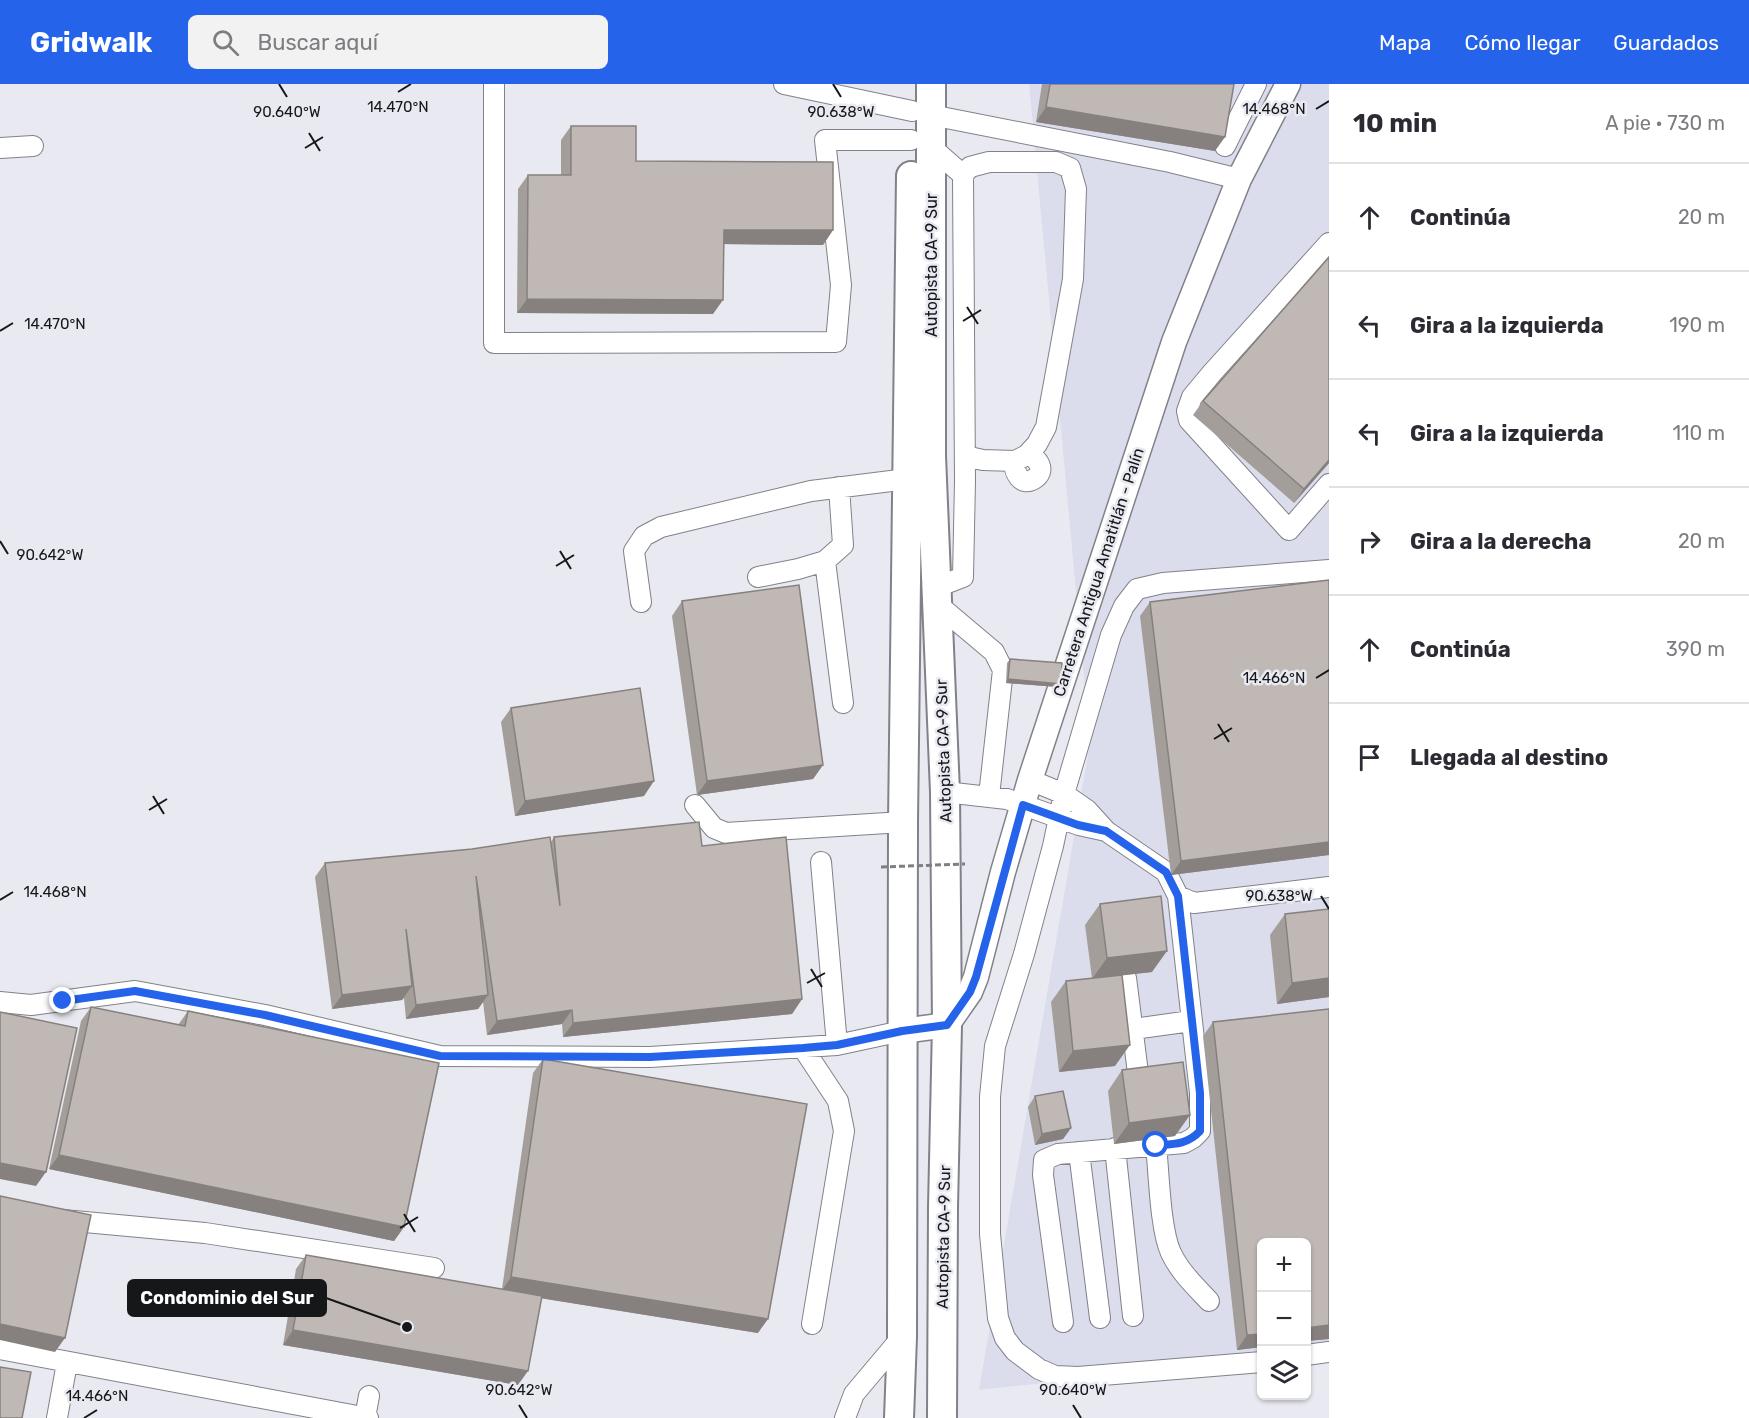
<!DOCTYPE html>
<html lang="es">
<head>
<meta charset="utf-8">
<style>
	:root { --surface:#fff; --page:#f2f2f3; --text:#2b2b33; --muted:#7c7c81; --line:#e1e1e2; --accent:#2563eb }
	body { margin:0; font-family:Rubik,sans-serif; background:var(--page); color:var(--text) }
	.controls { position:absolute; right:18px; bottom:18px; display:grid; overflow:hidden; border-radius:9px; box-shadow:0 2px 4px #0004 }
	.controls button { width:54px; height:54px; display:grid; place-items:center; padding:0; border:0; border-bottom:2px solid var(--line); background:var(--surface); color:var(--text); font:30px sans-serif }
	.stop { position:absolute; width:18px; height:18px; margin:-14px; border:4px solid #2563eb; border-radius:50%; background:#fff }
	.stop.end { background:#2563eb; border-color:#fff; box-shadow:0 2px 6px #0008 }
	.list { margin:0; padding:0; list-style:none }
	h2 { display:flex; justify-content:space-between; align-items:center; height:78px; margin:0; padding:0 24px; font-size:26px }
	h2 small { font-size:20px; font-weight:400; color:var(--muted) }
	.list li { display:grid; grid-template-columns:39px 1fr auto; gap:18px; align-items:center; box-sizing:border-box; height:108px; padding:0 24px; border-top:2px solid var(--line) }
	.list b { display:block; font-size:22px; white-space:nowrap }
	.list em { font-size:20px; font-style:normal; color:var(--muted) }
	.icon { flex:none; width:33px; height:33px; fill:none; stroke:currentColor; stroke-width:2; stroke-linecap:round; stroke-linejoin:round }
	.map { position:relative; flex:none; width:1329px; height:1334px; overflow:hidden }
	header { display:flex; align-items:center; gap:36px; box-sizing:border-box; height:84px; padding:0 30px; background:var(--accent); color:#fff }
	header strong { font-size:28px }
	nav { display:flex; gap:33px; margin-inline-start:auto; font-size:21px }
	.search { width:420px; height:54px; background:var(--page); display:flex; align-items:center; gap:15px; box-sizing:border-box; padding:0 21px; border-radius:9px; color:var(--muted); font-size:22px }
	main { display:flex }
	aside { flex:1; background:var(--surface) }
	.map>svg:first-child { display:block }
	.built { fill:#dcddec }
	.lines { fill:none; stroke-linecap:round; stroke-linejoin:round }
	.minor-casing { stroke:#818289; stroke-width:22 }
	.major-casing { stroke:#818289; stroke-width:27 }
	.highway-casing { stroke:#818289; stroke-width:32 }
	.minor { stroke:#fff; stroke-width:20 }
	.major { stroke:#fff; stroke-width:24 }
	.highway { stroke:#fff; stroke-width:28 }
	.path-bridge { stroke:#7e7f83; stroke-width:3; stroke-dasharray:6 3; stroke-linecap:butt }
	.wall { fill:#a49e9b }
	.shaded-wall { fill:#86817e }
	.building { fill:#bfb8b4; stroke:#86817e; stroke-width:1.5 }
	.route { stroke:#2563eb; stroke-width:8 }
	.ticks { fill:none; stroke:#161719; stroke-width:2 }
	.labels { text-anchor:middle; stroke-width:5; stroke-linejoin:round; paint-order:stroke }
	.street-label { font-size:16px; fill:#161719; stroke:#e9eaf1 }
	.ticks-label { font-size:15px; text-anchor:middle; fill:#161719; stroke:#e9eaf1; stroke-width:5; stroke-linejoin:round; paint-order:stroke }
	.leader { fill:none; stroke:#161719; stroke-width:2 }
	.callout-dot { fill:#161719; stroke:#e9eaf1; stroke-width:2 }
	.callout { fill:#161719; stroke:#161719; stroke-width:2 }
	.callout-label { font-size:18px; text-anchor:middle; font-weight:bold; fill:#fff }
</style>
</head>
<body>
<header>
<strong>Gridwalk</strong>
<div class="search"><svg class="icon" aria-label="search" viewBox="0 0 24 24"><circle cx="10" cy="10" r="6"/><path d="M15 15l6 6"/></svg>Buscar aquí</div>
<nav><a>Mapa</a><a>Cómo llegar</a><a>Guardados</a></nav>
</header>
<main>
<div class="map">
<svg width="1329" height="1334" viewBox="0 0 1329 1334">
	<rect width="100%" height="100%" fill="#e9eaf1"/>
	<path class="built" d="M1029,0H1329V1268L1307,1271L1306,1158H1262L1261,1276L979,1306L1090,659Z"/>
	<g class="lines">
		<g class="minor-casing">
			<path id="minor" d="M494,0V259L836,258L841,201L825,56H911
				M784,0L912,27
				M931,31L1170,78L1239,95
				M1225,62L1256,0
				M931,63L963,91L965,397L963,493L937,503
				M0,64L33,62
				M963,91L970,83L989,78H1056L1070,84L1076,105L1073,195L1046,343L1037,360L1027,371
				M1329,159L1212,289L1192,313L1187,327L1189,336L1289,446L1329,400
				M965,372L983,376L1015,377L1027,371C1038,373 1047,387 1034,395C1021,403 1013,388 1015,377
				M825,477L843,619
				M758,493L798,485L825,477L843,461L839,403
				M641,518L634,467L644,452L661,443L811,407L907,395
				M937,520L994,568L1003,586L989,712
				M1030,696L1064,710L1087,726L1106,747L1166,788L1178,812L1200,1009V1047L1193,1054L1184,1059L1058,1070L1044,1076L1043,1091L1063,1238
				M945,708L1007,715L1079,741L1106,747
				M695,721L714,744L726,749L903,738
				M821,778L837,961
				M1178,812L1194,819L1329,803
				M1126,894L1139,997
				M0,918L31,921L135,907L265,931L440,972L650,973L837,961L902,947
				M1119,947L1191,937
				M803,964L838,1017L844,1047L812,1240
				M1156,1061C1159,1089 1160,1145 1171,1169C1180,1188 1195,1202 1209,1217
				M1115,1064L1133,1232
				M1079,1068L1100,1234
				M63,1136L205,1149L434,1184
				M0,1265L368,1334
				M1306,1271L1329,1268
				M1262,1278L1078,1293L1055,1292L1039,1285L1015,1267L1005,1254L998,1234L990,1150V1013L995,962L1024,870L1053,762L1064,710L1111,551L1124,522L1137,505L1163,499L1329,486
				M57,1334L67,1279
				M365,1334L369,1312
				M845,1334L854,1310L902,1253"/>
		</g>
		<g class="major-casing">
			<path id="major" d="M902,947L947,941L970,908L976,893L1003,788L1030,696L1174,258L1239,95L1288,0"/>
		</g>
		<g class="highway-casing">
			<path id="highway" d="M931,0V372L945,708L947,941L943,1123L942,1334
				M899,1334L902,1253L903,738L911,92"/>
		</g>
		<use href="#minor" class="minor"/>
		<use href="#major" class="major"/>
		<use href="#highway" class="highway"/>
		<path class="path-bridge" d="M881,783L965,780"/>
	</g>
	<path class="wall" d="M1042,0H1234L1215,67L1036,38Z
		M571,42L636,77L833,146L823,161L724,160L713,230L517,229L518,105L528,91H561V56Z
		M1329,173V379L1294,419L1193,331L1203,317Z
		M682,517L823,681L813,695L697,711L672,532Z
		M1150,518L1329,771L1171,791L1140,532Z
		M1010,575L1061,600L1058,603L1006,599L1007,579Z
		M511,624L644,712L515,732L501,638Z
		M554,753L702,762L802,915L792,930L563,953L562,940L487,951L483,918L478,925L406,935L404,914L402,916L332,925L315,793L325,779L551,758Z
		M1100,820L1152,888L1122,891L1115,982L1059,988L1051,918L1066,897L1092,894L1085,841Z
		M1329,825V913L1277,920L1270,851L1285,830Z
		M91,923L178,941L188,927L404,1143L394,1157L49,1085L81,937Z
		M1329,925V1255L1306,1257V1158L1262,1263L1237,1266L1203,952L1213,938Z
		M543,975L758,1249L541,1214L518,1301L283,1261L296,1185L306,1171L502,1205L533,989Z
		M1122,986L1175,1052L1114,1060L1108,1007Z
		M1035,1012L1071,1044L1063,1055L1035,1061L1028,1023Z"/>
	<path class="shaded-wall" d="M1046,23L1225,53L1215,67L1036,38Z
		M724,146H833L823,161L714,160Z
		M527,215L723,216L713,230L517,229Z
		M1329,376V379L1294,419L1304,405Z
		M1008,595L1061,600L1058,603L1006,599Z
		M823,681L813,695L697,711L707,697Z
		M654,697L644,712L515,732L525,717Z
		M1329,758V771L1171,791L1181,777Z
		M1167,867L1152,888L1092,895L1107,874Z
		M1329,894V913L1277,920L1292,899Z
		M412,902L402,916L332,925L342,911Z
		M488,911L478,925L406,935L416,921Z
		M802,915L792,930L563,953L573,939Z
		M572,926L562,940L487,951L497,937Z
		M1130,961L1115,982L1059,988L1073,967Z
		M1190,1031L1175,1052L1114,1060L1129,1039Z
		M1071,1044L1063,1055L1035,1061L1042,1050Z
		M59,1071L404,1143L394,1157L49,1085Z
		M0,1079L46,1088L36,1102L0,1095Z
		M511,1193L768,1235L758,1249L501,1208Z
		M0,1240L65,1254L55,1268L0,1256Z
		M1329,1241V1255L1306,1257V1244Z
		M293,1246L528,1287L518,1301L283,1261Z
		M1262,1250V1263L1237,1266L1247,1251Z"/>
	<path class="building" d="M1050,0H1234L1225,53L1046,23Z
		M571,42H636V77L833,78V146H724L723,216L527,215L528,91H571Z
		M1329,173V376L1304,405L1203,317Z
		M1329,496V758L1181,777L1150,518Z
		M799,501L823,681L707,697L682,517Z
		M1010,575L1062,579L1061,600L1008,595Z
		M640,604L654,697L525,717L511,624Z
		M699,738L702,762L786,753L802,915L573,939L572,926L497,937L476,792L488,911L416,921L406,845L412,902L342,911L325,779L472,765L550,753L560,822L554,753Z
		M1161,812L1167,867L1107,874L1100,820Z
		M1329,825V894L1292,899L1285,830Z
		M1122,891L1130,961L1073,967L1066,897Z
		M91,923L185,942L188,927L439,979L404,1143L59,1071Z
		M1329,925V1241L1306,1244V1158H1262V1250L1247,1251L1213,938Z
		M0,928L77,944L46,1088L0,1079Z
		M543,975L807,1020L768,1235L511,1193Z
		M1183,978L1190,1031L1129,1039L1122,986Z
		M1063,1007L1071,1044L1042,1050L1035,1012Z
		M0,1112L91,1131L65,1254L0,1240Z
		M306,1171L542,1212L528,1287L293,1246Z
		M0,1283L31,1288L22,1334H0Z"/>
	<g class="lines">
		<path class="route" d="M63,917L135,907L265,931L440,972L650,973L803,964L837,961L902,947L947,941L970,908L976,893L1023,721L1078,741L1106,747L1166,788L1178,812L1200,1009V1047C1187,1061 1173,1060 1156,1061"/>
	</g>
	<path class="ticks" d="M279,0L287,13M833,0L841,13M398,8L411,0M1316,25L1329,17M309,49L320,67M305,64L323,53M967,223L978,240M963,237L981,226M0,247L13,239M0,457L8,470M560,467L571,485M556,482L574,471M1316,594L1329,586M1218,640L1229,658M1214,655L1232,644M153,712L164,730M149,726L167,715M1321,812L1329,825M0,816L13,808M811,885L822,903M807,899L825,889M404,1130L415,1148M400,1144L418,1133M519,1321L527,1334M1073,1321L1081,1334M84,1334L97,1326"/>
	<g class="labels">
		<g class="street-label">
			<text transform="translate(931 181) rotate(-90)" y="6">Autopista CA-9 Sur</text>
			<text transform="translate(1098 488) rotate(-72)" y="6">Carretera Antigua Amatitlán - Palín</text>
			<text transform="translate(943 667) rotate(-92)" y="6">Autopista CA-9 Sur</text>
			<text transform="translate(943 1153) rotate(-89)" y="6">Autopista CA-9 Sur</text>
		</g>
	</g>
	<g class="ticks-label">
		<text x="398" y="28">14.470°N</text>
		<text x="1274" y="30">14.468°N</text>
		<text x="287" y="33">90.640°W</text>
		<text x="841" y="33">90.638°W</text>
		<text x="55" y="245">14.470°N</text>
		<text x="50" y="476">90.642°W</text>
		<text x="1274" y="599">14.466°N</text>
		<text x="55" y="813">14.468°N</text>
		<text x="1279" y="817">90.638°W</text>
		<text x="519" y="1311">90.642°W</text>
		<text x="1073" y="1311">90.640°W</text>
		<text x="97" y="1317">14.466°N</text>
	</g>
	<path class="leader" d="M407 1243L326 1214"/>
	<circle class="callout-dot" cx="407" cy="1243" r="6"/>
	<rect class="callout" x="128" y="1196" width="198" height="36" rx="6"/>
	<g class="callout-label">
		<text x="227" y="1220">Condominio del Sur</text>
	</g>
</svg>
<div class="controls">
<button>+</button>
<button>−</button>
<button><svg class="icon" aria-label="layers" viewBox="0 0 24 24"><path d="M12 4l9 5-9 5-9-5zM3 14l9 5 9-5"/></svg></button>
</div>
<div class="stop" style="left:1156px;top:1061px"></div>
<div class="stop end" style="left:63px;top:917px"></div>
</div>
<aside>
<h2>10 min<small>A pie · 730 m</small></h2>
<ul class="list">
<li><svg class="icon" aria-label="ahead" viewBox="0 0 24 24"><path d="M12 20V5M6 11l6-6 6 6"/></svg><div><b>Continúa</b></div><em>20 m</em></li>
<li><svg class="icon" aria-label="left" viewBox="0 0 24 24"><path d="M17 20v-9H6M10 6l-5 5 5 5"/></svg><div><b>Gira a la izquierda</b></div><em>190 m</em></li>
<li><svg class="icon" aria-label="left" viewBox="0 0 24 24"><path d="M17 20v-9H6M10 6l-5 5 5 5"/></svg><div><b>Gira a la izquierda</b></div><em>110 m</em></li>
<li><svg class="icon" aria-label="right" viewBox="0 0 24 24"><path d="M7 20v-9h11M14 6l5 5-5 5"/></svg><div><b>Gira a la derecha</b></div><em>20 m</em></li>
<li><svg class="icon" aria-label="ahead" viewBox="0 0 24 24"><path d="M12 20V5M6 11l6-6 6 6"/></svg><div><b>Continúa</b></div><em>390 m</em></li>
<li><svg class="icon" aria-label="arrive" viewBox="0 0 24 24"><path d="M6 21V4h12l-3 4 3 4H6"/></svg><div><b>Llegada al destino</b></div></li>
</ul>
</aside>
</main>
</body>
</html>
